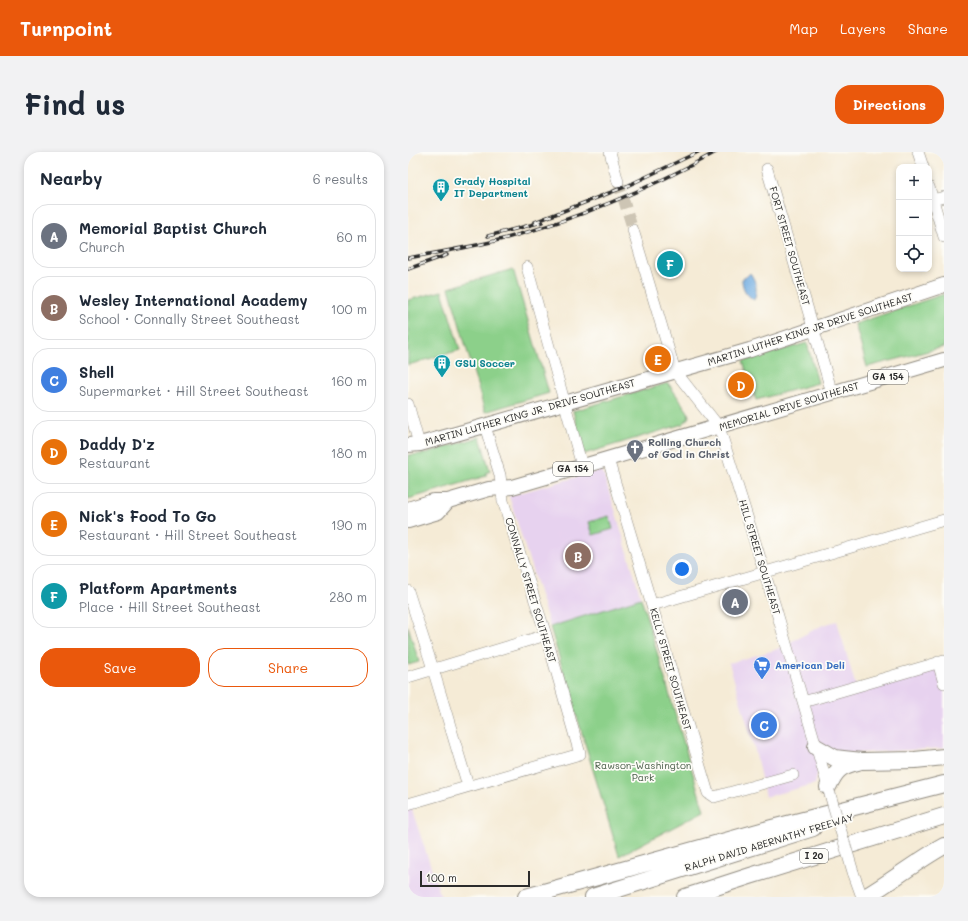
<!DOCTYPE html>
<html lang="en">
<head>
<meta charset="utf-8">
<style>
	:root { --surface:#fff; --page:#f2f2f3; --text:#1f2937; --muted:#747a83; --line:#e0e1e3; --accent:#ea580c }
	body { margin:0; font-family:Mali,sans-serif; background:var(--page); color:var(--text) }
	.controls { position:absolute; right:12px; top:12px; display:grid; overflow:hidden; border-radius:8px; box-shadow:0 2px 6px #0003 }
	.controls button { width:36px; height:36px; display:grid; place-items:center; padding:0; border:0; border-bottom:1px solid var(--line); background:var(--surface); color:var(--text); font:20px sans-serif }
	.scale { position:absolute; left:12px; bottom:10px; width:110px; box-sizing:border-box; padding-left:4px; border:2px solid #2b2b2b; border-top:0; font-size:11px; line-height:14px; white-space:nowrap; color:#2b2b2b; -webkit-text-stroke:3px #fdfcf7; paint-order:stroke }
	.you { position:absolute; left:274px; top:417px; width:14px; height:14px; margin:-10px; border:3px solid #fff; border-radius:50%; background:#1a73e8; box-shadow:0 0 0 6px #1a73e833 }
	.badge { display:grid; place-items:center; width:26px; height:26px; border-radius:50%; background:var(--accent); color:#fff; font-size:13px; font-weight:700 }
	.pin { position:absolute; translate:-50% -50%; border:2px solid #fff; box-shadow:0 1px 4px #0006 }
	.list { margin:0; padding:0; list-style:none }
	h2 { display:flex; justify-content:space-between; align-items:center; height:52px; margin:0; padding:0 16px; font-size:17px }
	h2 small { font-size:13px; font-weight:400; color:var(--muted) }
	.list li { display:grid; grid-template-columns:26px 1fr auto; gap:12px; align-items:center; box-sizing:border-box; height:64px; margin:0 8px 8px; padding:0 8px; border:1px solid var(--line); border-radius:16px }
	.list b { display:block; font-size:15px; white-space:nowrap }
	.list p { margin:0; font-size:13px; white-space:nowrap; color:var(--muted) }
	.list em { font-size:13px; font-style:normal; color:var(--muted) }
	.actions { display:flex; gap:8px; padding:12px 16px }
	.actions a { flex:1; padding:9px 0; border:1px solid var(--accent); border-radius:16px; text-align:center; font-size:14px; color:var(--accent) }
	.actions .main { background:var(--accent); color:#fff }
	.icon { flex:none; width:22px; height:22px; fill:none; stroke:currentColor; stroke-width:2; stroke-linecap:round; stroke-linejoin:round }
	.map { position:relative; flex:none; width:536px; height:745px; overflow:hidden; border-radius:16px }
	header { display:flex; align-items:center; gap:24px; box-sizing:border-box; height:56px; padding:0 20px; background:var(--accent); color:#fff }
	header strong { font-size:19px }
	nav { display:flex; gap:22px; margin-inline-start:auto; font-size:14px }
	.intro { display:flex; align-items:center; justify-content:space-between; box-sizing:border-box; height:96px; padding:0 24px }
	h1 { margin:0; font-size:28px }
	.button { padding:10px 18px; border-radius:16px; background:var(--accent); color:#fff; font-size:14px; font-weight:700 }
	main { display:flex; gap:24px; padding:0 24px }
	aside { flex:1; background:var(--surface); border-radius:16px; box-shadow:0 2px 6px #0003 }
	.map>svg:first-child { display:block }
	.built { fill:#e7d2ef }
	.green { fill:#8cd08a; stroke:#5c7e5a }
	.water { fill:#6face1; stroke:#4d6c86 }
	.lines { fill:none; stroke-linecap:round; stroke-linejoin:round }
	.minor-tunnel { stroke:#cdc5b4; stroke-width:11; stroke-dasharray:11 5.5; stroke-linecap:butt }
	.minor-casing { stroke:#908b80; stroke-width:12 }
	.major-casing { stroke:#908b80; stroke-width:16 }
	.highway-casing { stroke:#908b80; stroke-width:18 }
	.minor { stroke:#fff; stroke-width:11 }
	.major { stroke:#fff; stroke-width:14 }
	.highway { stroke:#fff; stroke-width:16 }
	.rail-casing { stroke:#2b2b2b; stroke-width:3.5 }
	.rail { stroke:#fdfcf7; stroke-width:2; stroke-dasharray:6; stroke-linecap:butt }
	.minor-bridge-casing { stroke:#908b80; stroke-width:12; stroke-linecap:butt }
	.minor-bridge { stroke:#fff; stroke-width:11 }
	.labels { text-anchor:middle; stroke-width:3.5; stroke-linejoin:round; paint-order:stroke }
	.shield { fill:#fdfcf7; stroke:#6a6a68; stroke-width:1 }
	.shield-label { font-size:9px; font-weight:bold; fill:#2b2b2b }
	.culture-label { font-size:10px; font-weight:bold; fill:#0d838f; stroke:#fdfcf7; text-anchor:start }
	.street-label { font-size:10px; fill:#2b2b2b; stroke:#fdfcf7 }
	.worship-label { font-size:10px; font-weight:bold; fill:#5b616d; stroke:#fdfcf7; text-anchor:start }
	.shop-label { font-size:10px; font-weight:bold; fill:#366cbe; stroke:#fdfcf7; text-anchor:start }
	.park-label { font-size:10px; fill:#485d48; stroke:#fdfcf7 }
</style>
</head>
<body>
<header>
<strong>Turnpoint</strong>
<nav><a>Map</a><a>Layers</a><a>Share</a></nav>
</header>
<div class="intro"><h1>Find us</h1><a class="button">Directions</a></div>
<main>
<aside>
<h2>Nearby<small>6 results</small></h2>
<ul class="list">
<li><span class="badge" style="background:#6b7280">A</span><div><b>Memorial Baptist Church</b><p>Church</p></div><em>60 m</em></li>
<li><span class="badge" style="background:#8d6e63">B</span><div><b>Wesley International Academy</b><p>School · Connally Street Southeast</p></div><em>100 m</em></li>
<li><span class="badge" style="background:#3f7fe0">C</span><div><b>Shell</b><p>Supermarket · Hill Street Southeast</p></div><em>160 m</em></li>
<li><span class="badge" style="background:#e8710a">D</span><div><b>Daddy D'z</b><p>Restaurant</p></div><em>180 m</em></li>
<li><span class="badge" style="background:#e8710a">E</span><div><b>Nick's Food To Go</b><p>Restaurant · Hill Street Southeast</p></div><em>190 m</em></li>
<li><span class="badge" style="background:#0f9aa8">F</span><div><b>Platform Apartments</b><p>Place · Hill Street Southeast</p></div><em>280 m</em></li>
</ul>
<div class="actions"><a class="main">Save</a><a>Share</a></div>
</aside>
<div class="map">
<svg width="536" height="745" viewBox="0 0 536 745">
	<rect width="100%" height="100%" fill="#fdfcf7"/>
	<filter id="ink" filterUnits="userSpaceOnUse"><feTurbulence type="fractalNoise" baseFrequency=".025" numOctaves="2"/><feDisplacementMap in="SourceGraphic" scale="8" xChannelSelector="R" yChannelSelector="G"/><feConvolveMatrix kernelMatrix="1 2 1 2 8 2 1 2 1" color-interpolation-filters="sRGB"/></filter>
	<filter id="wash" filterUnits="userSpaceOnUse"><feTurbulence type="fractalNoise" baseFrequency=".012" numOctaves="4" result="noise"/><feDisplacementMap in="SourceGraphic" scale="16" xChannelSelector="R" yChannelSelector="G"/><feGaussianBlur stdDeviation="0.9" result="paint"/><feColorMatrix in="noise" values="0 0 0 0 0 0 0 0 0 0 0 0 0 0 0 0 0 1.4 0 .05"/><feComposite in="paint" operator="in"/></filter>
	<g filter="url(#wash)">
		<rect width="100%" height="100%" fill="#f5ebd6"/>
		<path class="built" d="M194,318L208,361L233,446L142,475L101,344Z
			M429,469L448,535L530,510L536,531V596L431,602L412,609L407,632L357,645L347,598L321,511L367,498L415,473Z
			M3,655L33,745H0V656Z"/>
		<path class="green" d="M105,117L141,241L77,260L41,136Z
			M34,139L52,198L0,213V148Z
			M536,142V195L459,215L447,172Z
			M399,191L410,231L348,248L335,209Z
			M260,231L280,260L281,265L275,272L176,302L165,259Z
			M72,285L82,319L78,321V324L0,347V303L15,302Z
			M201,364L205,377L185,383L181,370Z
			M233,446L296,659L211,704L142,475Z
			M0,474L11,510L0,513Z"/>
		<path class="water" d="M342,121C348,129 350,138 346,148C338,143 334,136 334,127L338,125Z"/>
	</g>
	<g filter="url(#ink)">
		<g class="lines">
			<path class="minor-tunnel" d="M210,30L225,78"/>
			<g class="minor-casing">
				<path id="minor" d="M202,0L210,30
					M510,0L515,15
					M359,17L424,241
					M521,35L536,85
					M525,48L536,45
					M225,78L267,219L311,275L367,454L421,638
					M119,115L174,314
					M0,252L11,292
					M200,307L300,641L306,645L385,623
					M0,439L25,517L60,634
					M244,453L536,368
					M530,510L536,531
					M0,525L138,483
					M395,550L536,509
					M0,652L172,602L138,483L95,349L92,323L77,274
					M445,720L454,745"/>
			</g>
			<g class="major-casing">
				<path id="major" d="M0,293L12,292L69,276L342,198L536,133
					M0,357L25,349H40L81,337L104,335L536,208
					M0,369L30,360L40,349"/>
			</g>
			<g class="highway-casing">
				<path id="highway" d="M408,595L427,606L435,607L454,609L507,608L536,605
					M420,635C428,618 432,614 450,610
					M118,745L364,676L536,632
					M185,745L405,676
					M277,745L342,724L536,664
					M457,745C484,729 509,709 536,694"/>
			</g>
			<use href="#minor" class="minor"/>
			<use href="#major" class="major"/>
			<use href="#highway" class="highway"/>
			<g class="rail-casing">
				<path id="rail" d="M127,70L219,34L290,0
					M80,84L134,70
					M0,106C32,100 64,95 95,87C169,67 241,37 308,0
					M0,117L39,103"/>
			</g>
			<use href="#rail" class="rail"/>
			<g class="minor-bridge-casing">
				<path id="minor-bridge" d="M421,639L445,720"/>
			</g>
			<use href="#minor-bridge" class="minor-bridge"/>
		</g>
	</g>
	<defs>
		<g id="building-pin" transform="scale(0.9)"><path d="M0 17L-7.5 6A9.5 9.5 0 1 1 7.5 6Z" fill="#0f9aa8" stroke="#fdfcf7"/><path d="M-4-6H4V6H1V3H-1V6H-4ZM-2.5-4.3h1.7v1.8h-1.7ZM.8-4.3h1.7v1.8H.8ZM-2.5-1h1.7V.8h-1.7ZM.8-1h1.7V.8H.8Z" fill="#fff"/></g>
		<g id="church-pin" transform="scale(0.9)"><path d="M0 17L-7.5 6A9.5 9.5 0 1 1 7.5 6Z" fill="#6b7280" stroke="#fdfcf7"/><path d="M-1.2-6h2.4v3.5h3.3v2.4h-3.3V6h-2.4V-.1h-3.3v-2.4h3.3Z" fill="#fff"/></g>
		<g id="supermarket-pin" transform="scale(0.9)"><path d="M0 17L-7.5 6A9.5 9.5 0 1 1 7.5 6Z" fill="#3f7fe0" stroke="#fdfcf7"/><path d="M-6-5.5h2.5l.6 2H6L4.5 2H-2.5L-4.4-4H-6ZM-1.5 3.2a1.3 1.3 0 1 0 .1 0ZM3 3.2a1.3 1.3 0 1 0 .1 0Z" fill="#fff"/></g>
	</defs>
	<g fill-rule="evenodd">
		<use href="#building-pin" x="33" y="35"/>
		<use href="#building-pin" x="34" y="211"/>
		<use href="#church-pin" x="227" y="296"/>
		<use href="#supermarket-pin" x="354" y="513"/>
	</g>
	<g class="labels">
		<g class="shield">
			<rect x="460" y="218" width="40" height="14" rx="3"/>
			<rect x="145" y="310" width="40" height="14" rx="3"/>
			<rect x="392" y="697" width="28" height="14" rx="3"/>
		</g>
		<g class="shield-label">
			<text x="480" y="228">GA 154</text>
			<text x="165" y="320">GA 154</text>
			<text x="406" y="707">I 20</text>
		</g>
		<g class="culture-label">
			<text x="46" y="33">Grady Hospital<tspan x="46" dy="12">IT Department</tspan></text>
			<text x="47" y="215">GSU Soccer</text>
		</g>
		<g class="street-label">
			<text transform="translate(382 94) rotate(74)" y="4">FORT STREET SOUTHEAST</text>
			<text transform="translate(402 177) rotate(-18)" y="4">MARTIN LUTHER KING JR DRIVE SOUTHEAST</text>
			<text transform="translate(381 254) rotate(-17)" y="4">MEMORIAL DRIVE SOUTHEAST</text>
			<text transform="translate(122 260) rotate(-16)" y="4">MARTIN LUTHER KING JR. DRIVE SOUTHEAST</text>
			<text transform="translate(352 405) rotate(73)" y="4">HILL STREET SOUTHEAST</text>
			<text transform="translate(123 438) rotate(73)" y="4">CONNALLY STREET SOUTHEAST</text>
			<text transform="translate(263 517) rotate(74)" y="4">KELLY STREET SOUTHEAST</text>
			<text transform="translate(361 690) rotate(-17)" y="4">RALPH DAVID ABERNATHY FREEWAY</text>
		</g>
		<g class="worship-label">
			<text x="240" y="294">Rolling Church<tspan x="240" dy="12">of God in Christ</tspan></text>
		</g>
		<g class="shop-label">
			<text x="367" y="517">American Deli</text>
		</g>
		<g class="park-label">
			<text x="235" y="617">Rawson-Washington<tspan x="235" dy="12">Park</tspan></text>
		</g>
	</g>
</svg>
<div class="controls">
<button>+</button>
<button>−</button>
<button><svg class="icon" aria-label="locate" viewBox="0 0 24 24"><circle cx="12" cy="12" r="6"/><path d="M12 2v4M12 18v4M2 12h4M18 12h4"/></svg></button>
</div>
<div class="scale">100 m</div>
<div class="you"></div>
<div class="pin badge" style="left:327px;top:450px;background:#6b7280">A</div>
<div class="pin badge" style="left:170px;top:404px;background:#8d6e63">B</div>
<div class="pin badge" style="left:356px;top:573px;background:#3f7fe0">C</div>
<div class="pin badge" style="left:333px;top:233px;background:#e8710a">D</div>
<div class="pin badge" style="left:250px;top:207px;background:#e8710a">E</div>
<div class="pin badge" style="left:262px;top:112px;background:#0f9aa8">F</div>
</div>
</main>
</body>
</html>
